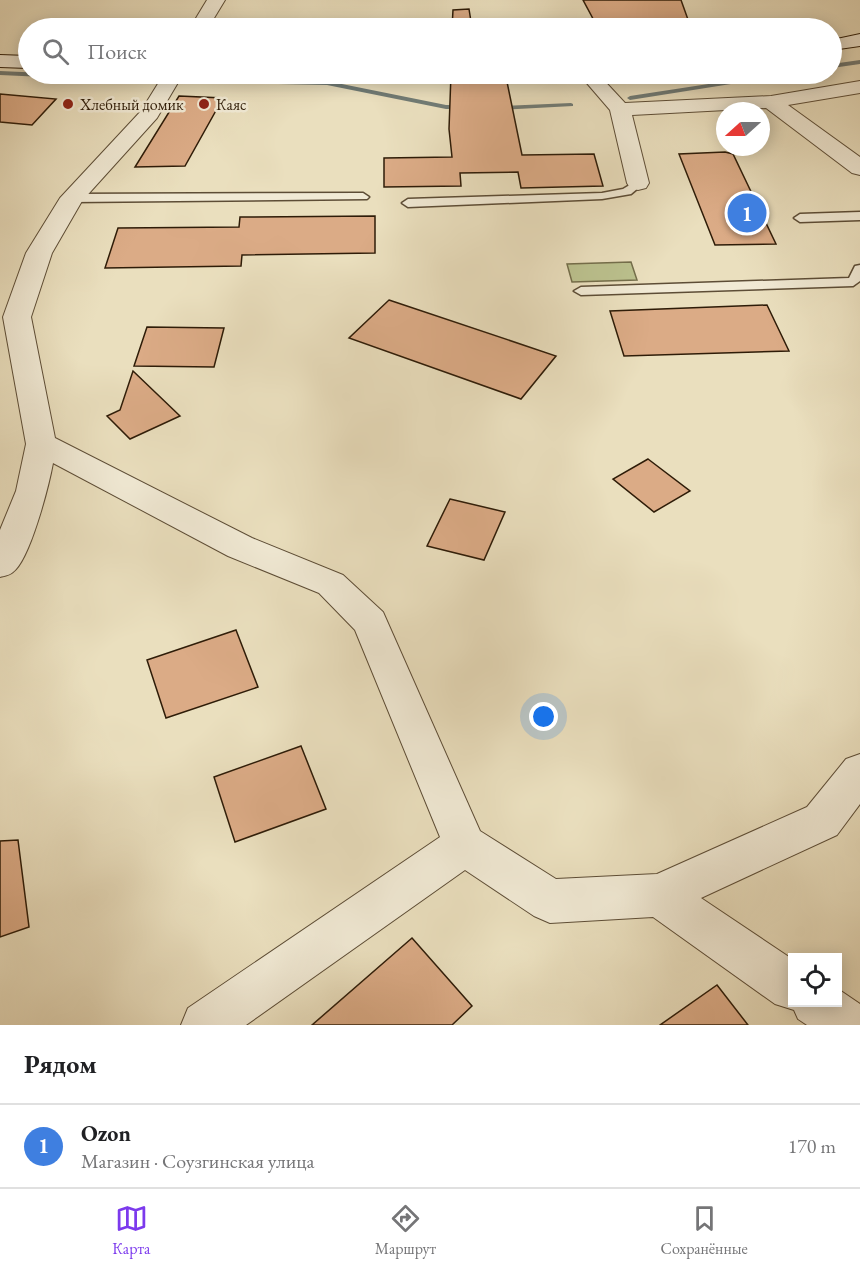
<!DOCTYPE html>
<html lang="ru">
<head>
<meta charset="utf-8">
<style>
	:root { --surface:#fff; --page:#f6f6f6; --text:#202124; --muted:#757577; --line:#e0e0e0; --accent:#7c3aed }
	body { margin:0; font-family:"EB Garamond",serif; background:var(--page); color:var(--text) }
	.controls { position:absolute; right:18px; bottom:18px; display:grid; overflow:hidden; border-radius:0px; box-shadow:0 3px 15px #0003 }
	.controls button { width:54px; height:54px; display:grid; place-items:center; padding:0; border:0; border-bottom:2px solid var(--line); background:var(--surface); color:var(--text); font:30px sans-serif }
	.compass { position:absolute; left:716px; top:102px; width:54px; height:54px; border-radius:50%; background:var(--surface); box-shadow:0 3px 15px #0003; rotate:249deg }
	.you { position:absolute; left:544px; top:717px; width:21px; height:21px; margin:-15px; border:4px solid #fff; border-radius:50%; background:#1a73e8; box-shadow:0 0 0 9px #1a73e833 }
	.badge { display:grid; place-items:center; width:39px; height:39px; border-radius:50%; background:var(--accent); color:#fff; font-size:20px; font-weight:700 }
	.pin { position:absolute; translate:-50% -50%; border:3px solid #fff; box-shadow:0 2px 6px #0006 }
	.list { margin:0; padding:0; list-style:none }
	h2 { display:flex; justify-content:space-between; align-items:center; height:78px; margin:0; padding:0 24px; font-size:26px }
	h2 small { font-size:20px; font-weight:400; color:var(--muted) }
	.list li { display:grid; grid-template-columns:39px 1fr auto; gap:18px; align-items:center; box-sizing:border-box; height:84px; padding:0 24px; border-top:2px solid var(--line) }
	.list b { display:block; font-size:22px; white-space:nowrap }
	.list p { margin:0; font-size:20px; white-space:nowrap; color:var(--muted) }
	.list em { font-size:20px; font-style:normal; color:var(--muted) }
	.icon { flex:none; width:33px; height:33px; fill:none; stroke:currentColor; stroke-width:2; stroke-linecap:round; stroke-linejoin:round }
	.map { position:relative; flex:none; width:860px; height:1025px; overflow:hidden }
	.search { position:absolute; background:var(--surface); box-shadow:0 3px 15px #0003; left:18px; right:18px; top:18px; height:66px; display:flex; align-items:center; gap:15px; box-sizing:border-box; padding:0 21px; border-radius:33px; color:var(--muted); font-size:22px }
	.sheet { height:162px; background:var(--surface) }
	nav { display:flex; justify-content:space-around; align-items:center; box-sizing:border-box; height:84px; border-top:2px solid var(--line); background:var(--surface); font-size:16px; color:var(--muted) }
	nav a { display:grid; justify-items:center; gap:3px }
	nav .on { color:var(--accent) }
	.map>svg:first-child { display:block }
	.green { fill:#bbc18e; stroke:#746e4b; stroke-width:1.5 }
	.lines { fill:none; stroke-linecap:round; stroke-linejoin:round }
	.stream { fill:#717b75; fill-rule:evenodd }
	.building { fill:#dbab86; stroke:#2e1c08; stroke-width:1.5 }
	.lane-casing { stroke:#5d4d36; stroke-width:3 }
	.street-casing { stroke:#5d4d36; stroke-width:2 }
	.secondary-casing { stroke:#2e1c08; stroke-width:2 }
	.lane { fill:#f1ead5; fill-rule:evenodd }
	.street { fill:#f1ead5; fill-rule:evenodd }
	.secondary { fill:#f1ead5; fill-rule:evenodd }
	.poi-dot { fill:#8f2418; stroke:#f1ead5; stroke-width:2 }
	.labels { text-anchor:middle; stroke-width:5; stroke-linejoin:round; paint-order:stroke }
	.far-poi-label { font-size:16px; fill:#2e1c08; stroke:#f1ead5; text-anchor:start }
</style>
</head>
<body>
<div class="map">
<svg width="860" height="1025" viewBox="0 0 860 1025">
	<rect width="100%" height="100%" fill="#eadfbe"/>
	<filter id="stains"><feTurbulence type="fractalNoise" baseFrequency=".00333" numOctaves="4"/><feColorMatrix values="0 0 0 0 .2 0 0 0 0 .09 0 0 0 0 .02 0 0 0 .5 -.17"/></filter>
	<radialGradient id="worn" r=".72"><stop offset=".6" stop-color="#630" stop-opacity="0"/><stop offset="1" stop-color="#630" stop-opacity=".3"/></radialGradient>
	<path class="green" d="M631,262L637,280L572,282L567,264Z"/>
	<g class="lines">
		<path class="stream" d="M860,60V64L832,68V64Z
			M0,71L110,76L113,78L110,80L0,75Z
			M773,74H785L782,76L630,100L627,98L630,96Z
			M129,78H162L165,80L162,82L131,81L128,79Z
			M191,79L327,81L446,105H462L465,107L462,109H446L327,85L189,82L188,81Z
			M571,103L573,104V106L499,110L496,108L499,106Z"/>
	</g>
	<path class="building" d="M583,0H681L691,28H598Z
		M469,9L472,28H452L453,10Z
		M451,74L506,77L522,155L594,154L603,186L521,188L518,172L460,173L461,186L384,187V158L452,157L449,129Z
		M0,94L56,99L32,125L0,122Z
		M179,96L223,98L185,166L135,167Z
		M725,152L733,154L776,244L715,245L679,154Z
		M375,216V253L242,255L241,266L105,268L118,228L239,227L240,217Z
		M389,300L556,356L521,399L349,338Z
		M767,305L789,351L624,356L610,311Z
		M147,327L224,328L214,367L134,366Z
		M133,371L180,416L130,439L107,416L120,410Z
		M648,459L690,491L654,512L613,479Z
		M450,499L505,512L484,560L427,546Z
		M236,630L258,687L166,718L147,660Z
		M301,746L326,809L235,842L214,777Z
		M18,840L29,927L0,937V841Z
		M412,938L472,1006L452,1025H312Z
		M717,985L748,1025H660Z"/>
	<g class="lines">
		<g class="lane-casing">
			<path id="lane" d="M638,180L644,183L631,194L602,199L408,207L402,203L408,199L602,193L623,189Z
				M363,193L369,197L367,199L72,202L66,198L72,194Z
				M860,212V220L800,222L794,218L800,214Z
				M860,265V281L853,286L581,295L574,291L581,287L849,278L855,266Z"/>
		</g>
		<g class="street-casing">
			<path id="street" d="M207,0H225L208,28H190Z
				M164,74H183L157,118L82,201L52,253L31,317L55,438L252,538L343,575L383,612L480,831L556,879L657,874L807,807L846,759L860,754V804L837,835L701,898L792,959V1002H838V989L860,1004V1025H807L798,1019L794,1010L775,1004L653,917L550,923L534,916L465,870L246,1025H181L188,1008L440,837L355,630L319,593L228,556L53,463C49,485 30,560 13,572C10,575 4,576 0,577V530L16,491L26,444L3,317L26,253L60,198L141,111Z
				M579,74H598L625,103L771,96L860,81V93L788,105L860,157V175L852,173L766,108L632,115L649,183L646,188L638,190L630,188L627,183L610,110Z"/>
		</g>
		<g class="secondary-casing">
			<path id="secondary" d="M860,34V46L832,50V40Z
				M0,55L28,56V68L0,67Z"/>
		</g>
		<use href="#lane" class="lane"/>
		<use href="#street" class="street"/>
		<use href="#secondary" class="secondary"/>
	</g>
	<g class="poi-dot">
		<circle cx="68" cy="104" r="6"/>
		<circle cx="204" cy="104" r="6"/>
	</g>
	<g class="labels">
		<g class="far-poi-label">
			<text x="80" y="110">Хлебный домик</text>
			<text x="216" y="110">Каяс</text>
		</g>
	</g>
	<rect width="100%" height="100%" filter="url(#stains)"/>
	<rect width="100%" height="100%" fill="url(#worn)"/>
</svg>
<div class="controls">
<button><svg class="icon" aria-label="locate" viewBox="0 0 24 24"><circle cx="12" cy="12" r="6"/><path d="M12 2v4M12 18v4M2 12h4M18 12h4"/></svg></button>
</div>
<svg class="compass" viewBox="-18 -18 36 36"><path d="M0-13l5 13h-10z" fill="#e53935"/><path d="M0 13l5-13h-10z" fill="#757577"/></svg>
<div class="you"></div>
<div class="pin badge" style="left:747px;top:213px;background:#3f7fe0">1</div>
<div class="search"><svg class="icon" aria-label="search" viewBox="0 0 24 24"><circle cx="10" cy="10" r="6"/><path d="M15 15l6 6"/></svg>Поиск</div>
</div>
<section class="sheet">
<h2>Рядом<small></small></h2>
<ul class="list">
<li><span class="badge" style="background:#3f7fe0">1</span><div><b>Ozon</b><p>Магазин · Соузгинская улица</p></div><em>170 m</em></li>
</ul>
</section>
<nav>
<a class="on"><svg class="icon" aria-label="map" viewBox="0 0 24 24"><path d="M3 6l6-2 6 2 6-2v14l-6 2-6-2-6 2zM9 4v14M15 6v14"/></svg>Карта</a>
<a><svg class="icon" aria-label="directions" viewBox="0 0 24 24"><path d="M12 3l9 9-9 9-9-9zM9 14v-3h6M13 9l2 2-2 2"/></svg>Маршрут</a>
<a><svg class="icon" aria-label="saved" viewBox="0 0 24 24"><path d="M7 4h10v16l-5-4-5 4z"/></svg>Сохранённые</a>
</nav>
</body>
</html>
